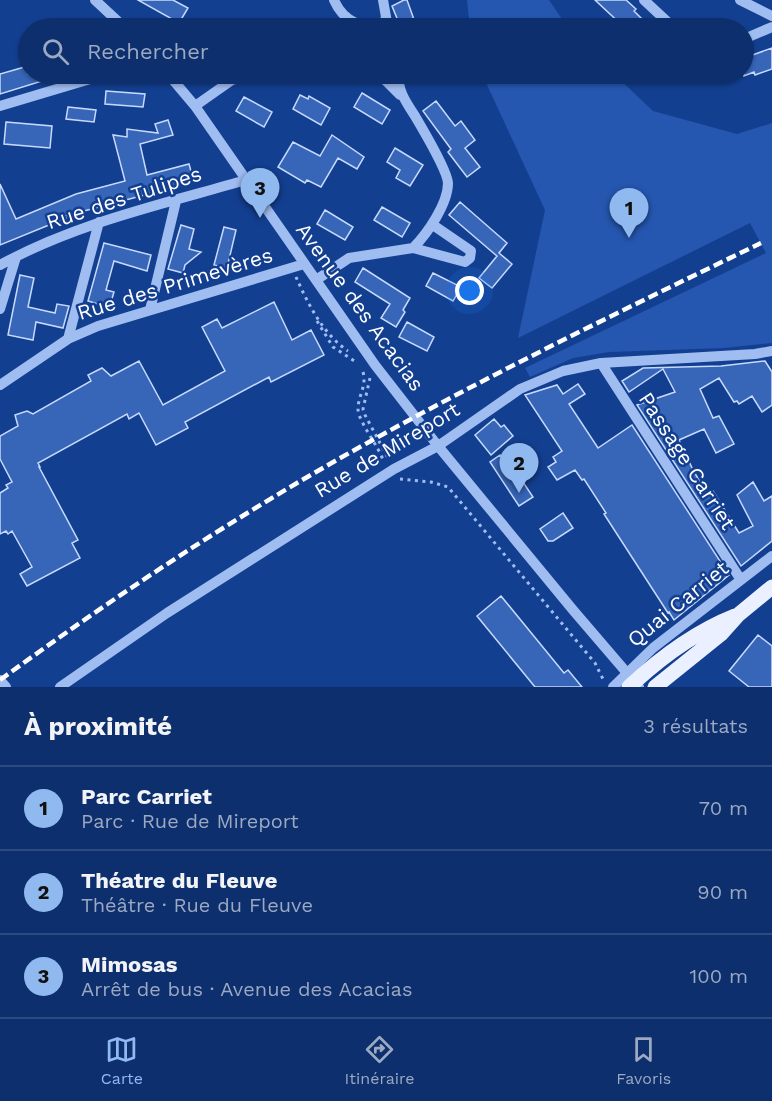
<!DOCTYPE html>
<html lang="fr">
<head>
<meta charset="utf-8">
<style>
	:root { --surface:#0e2f6d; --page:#173772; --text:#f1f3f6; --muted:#9ba9c2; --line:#2e4a80; --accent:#90b9f0 }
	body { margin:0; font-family:"Work Sans",sans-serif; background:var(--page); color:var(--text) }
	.you { position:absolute; left:470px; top:291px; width:21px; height:21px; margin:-15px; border:4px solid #fff; border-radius:50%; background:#1a73e8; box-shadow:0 0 0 9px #1a73e833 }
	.badge { display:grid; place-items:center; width:39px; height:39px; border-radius:50%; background:var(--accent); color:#111; font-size:20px; font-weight:700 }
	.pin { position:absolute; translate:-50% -50px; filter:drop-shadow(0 2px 3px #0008) }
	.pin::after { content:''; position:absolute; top:32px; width:21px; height:18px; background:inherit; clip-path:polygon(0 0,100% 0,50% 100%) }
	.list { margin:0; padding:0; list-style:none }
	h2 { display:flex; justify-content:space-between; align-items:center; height:78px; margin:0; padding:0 24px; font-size:26px }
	h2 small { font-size:20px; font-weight:400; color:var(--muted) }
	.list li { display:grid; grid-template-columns:39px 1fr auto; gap:18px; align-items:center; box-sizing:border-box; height:84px; padding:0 24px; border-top:2px solid var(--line) }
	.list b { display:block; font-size:22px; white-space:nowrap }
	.list p { margin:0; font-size:20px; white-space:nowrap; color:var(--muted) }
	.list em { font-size:20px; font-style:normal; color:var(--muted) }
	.icon { flex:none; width:33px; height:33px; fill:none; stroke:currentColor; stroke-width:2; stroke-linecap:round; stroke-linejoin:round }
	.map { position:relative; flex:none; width:772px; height:687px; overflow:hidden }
	.search { position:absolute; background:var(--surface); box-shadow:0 2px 4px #0004; left:18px; right:18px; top:18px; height:66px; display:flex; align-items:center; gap:15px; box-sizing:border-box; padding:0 21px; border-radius:33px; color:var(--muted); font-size:22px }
	.sheet { height:330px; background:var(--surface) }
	nav { display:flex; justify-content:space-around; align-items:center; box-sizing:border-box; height:84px; border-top:2px solid var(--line); background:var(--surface); font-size:16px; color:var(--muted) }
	nav a { display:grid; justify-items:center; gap:3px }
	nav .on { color:var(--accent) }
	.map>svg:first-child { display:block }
	.green { fill:#2557b0 }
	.building { fill:#3765b8; stroke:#c7dafc; stroke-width:1.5 }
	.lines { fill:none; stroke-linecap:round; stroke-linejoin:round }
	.path { stroke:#9fbdf1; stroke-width:3; stroke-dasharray:3 4.5; stroke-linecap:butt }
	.minor { stroke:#9fbdf1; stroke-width:10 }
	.major { stroke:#eaf0ff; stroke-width:15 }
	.rail { stroke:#fff; stroke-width:4.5; stroke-dasharray:10 4.5; stroke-linecap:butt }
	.labels { text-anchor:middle; stroke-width:5; stroke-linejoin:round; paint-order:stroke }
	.street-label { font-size:21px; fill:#fff; stroke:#133f91 }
</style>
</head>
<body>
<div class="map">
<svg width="772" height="687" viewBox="0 0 772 687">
	<rect width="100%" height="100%" fill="#133f91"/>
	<path class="green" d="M467,0H549L568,28H470Z
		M482,74H614L653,111L737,134L772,123V343L724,348L609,352L573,358L530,377L525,368L766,253L750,223L518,338L545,210Z"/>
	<path class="building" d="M138,0H173L188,8L179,23Z
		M404,0H407L417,28H401L392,6Z
		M595,0H626L636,9L634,11L651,28H625Z
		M772,48V69L755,75L754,72L744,76V58Z
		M28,66V74H57L58,76L0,94V74Z
		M106,91L145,94L143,107L105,104Z
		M362,93L390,110L382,124L354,107Z
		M300,95L308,99L309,96L330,108L321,125L293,109Z
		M244,97L272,112L264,127L236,111Z
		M436,101L455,126L461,121L475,140L465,148L480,167L467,177L448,152L451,149L423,111Z
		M68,107L96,110L94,122L66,119Z
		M168,120L173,135L140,144L147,175L189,164L194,182L65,216L66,218L0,245V184L16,219L76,194L125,181L113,135L127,137V129L158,133L155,124Z
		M6,122L52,126L50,148L4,144Z
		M332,135L364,157L357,169L338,158L321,187L307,180L305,183L278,167L293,142L320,156Z
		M395,148L423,165L410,186L396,178L400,170L387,162Z
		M460,202L507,243L499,253L512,264L492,288L479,278L497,256L449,215Z
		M382,207L410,223L402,237L374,220Z
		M325,210L353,227L345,240L317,224Z
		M181,225L194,229L189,249L201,252L185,265L183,273L168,269Z
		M224,227L236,230L227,268L214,265Z
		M104,243L151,255L147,271L114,261L106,290L114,292L111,302L105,306L88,301Z
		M363,268L410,298L403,310L405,312L396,327L381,318L390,304L355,282Z
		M433,273L461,287L453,301L426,286Z
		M20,275L34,278L28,307L55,313L57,304L69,306L63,328L36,322L33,340L8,335Z
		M274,302L292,340L311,330L324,355L271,382L269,377L185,422L188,428L156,445L139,413L129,419L127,414L38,463L40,467H39L78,540L72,543L80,558L27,586L20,574L32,567L12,531L8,534L6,531L0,534V493L8,488L6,485L12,482L0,459V436L18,426L15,415L27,411L33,414L91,381L88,375L102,368L111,376L139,361L163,405L225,371L202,327L217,319L222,328Z
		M407,322L434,337L427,351L399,337Z
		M765,361L772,372V405L762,412L752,396L739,404L737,401L734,402L719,378L700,389L713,418L719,416L734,444L716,453L704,429L679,440L693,470L707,494L713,491L739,533L753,526L737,495L753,482L764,501L772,496V541L741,566L637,405L675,392L663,369L629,392L622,381L643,368L721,366Z
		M578,384L585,394L569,404L598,448L632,425L729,575L674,620L669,612L668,613L604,514L606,513L584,479L582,480L575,470L557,480L548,467L556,462L553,457L562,451L525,395L557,385L563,394Z
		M494,419L501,427L504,425L513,436L491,455L475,435Z
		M500,455L517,482L521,479L533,497L519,506L490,462Z
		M563,513L573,528L553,541H548L540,529Z
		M501,596L564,673L568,670L582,687H535L477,616Z
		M758,635L772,646V687H749L729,671Z"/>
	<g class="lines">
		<path class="path" d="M296,277C308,304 323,334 348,351
			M317,321L333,347L356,362
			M363,372C367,386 358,396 358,409C358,421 379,447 383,460
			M370,378L363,409L365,415L388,458
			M400,479L431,482L448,487L595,663L603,679"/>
		<path class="minor" d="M95,0L125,28
			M334,0C343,21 364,32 385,21
			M383,0L388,28
			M644,0L674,28
			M740,0L772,16
			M744,39L772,27
			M168,74L195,106L375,365L438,446L573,610L639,687
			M372,74L383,78L400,95
			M0,106L107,74
			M195,106L232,80L256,74
			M413,248L465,262L470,258L471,251L433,225
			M0,265C76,223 163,204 246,180
			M316,280L349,258L413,248C427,234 448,204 448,183C447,169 423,130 415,116C406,102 398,91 398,74
			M0,309L16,257
			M150,310L176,201
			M68,339L99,222
			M601,363L741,580
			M0,385L68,339L98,326L304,264
			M0,680L6,687
			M60,687L167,613L394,469L438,446L520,389L563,371L601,363L755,354L772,351
			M613,687L653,648L772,556"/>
		<path class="major" d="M629,687C659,659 697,631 735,616
			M655,687L721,634L738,615L772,587"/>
		<path class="rail" d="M0,680C118,594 240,513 369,442C497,371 629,307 761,243"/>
	</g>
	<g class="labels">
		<g class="street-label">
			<text transform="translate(124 198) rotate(-18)" y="7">Rue des Tulipes</text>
			<text transform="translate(175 284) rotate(-17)" y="7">Rue des Primevères</text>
			<text transform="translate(360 307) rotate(54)" y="7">Avenue des Acacias</text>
			<text transform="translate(387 450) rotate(-31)" y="7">Rue de Mireport</text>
			<text transform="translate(687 461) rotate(57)" y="7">Passage Carriet</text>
			<text transform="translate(678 604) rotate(-39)" y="7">Quai Carriet</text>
		</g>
	</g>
</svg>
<div class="you"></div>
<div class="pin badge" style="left:629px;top:238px">1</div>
<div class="pin badge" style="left:519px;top:493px">2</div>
<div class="pin badge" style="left:260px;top:218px">3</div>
<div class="search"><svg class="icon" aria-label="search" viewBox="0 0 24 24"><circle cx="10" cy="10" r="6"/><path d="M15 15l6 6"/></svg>Rechercher</div>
</div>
<section class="sheet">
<h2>À proximité<small>3 résultats</small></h2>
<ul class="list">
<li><span class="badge">1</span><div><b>Parc Carriet</b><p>Parc · Rue de Mireport</p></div><em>70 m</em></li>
<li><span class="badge">2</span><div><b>Théatre du Fleuve</b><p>Théâtre · Rue du Fleuve</p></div><em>90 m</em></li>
<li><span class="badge">3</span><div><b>Mimosas</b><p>Arrêt de bus · Avenue des Acacias</p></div><em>100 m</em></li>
</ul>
</section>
<nav>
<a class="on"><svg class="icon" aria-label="map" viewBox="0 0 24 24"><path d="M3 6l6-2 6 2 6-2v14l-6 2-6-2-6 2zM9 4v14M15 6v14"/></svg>Carte</a>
<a><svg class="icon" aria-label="directions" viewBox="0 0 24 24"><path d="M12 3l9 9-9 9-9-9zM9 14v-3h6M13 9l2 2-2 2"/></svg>Itinéraire</a>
<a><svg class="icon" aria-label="saved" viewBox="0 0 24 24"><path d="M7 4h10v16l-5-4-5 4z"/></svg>Favoris</a>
</nav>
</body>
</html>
